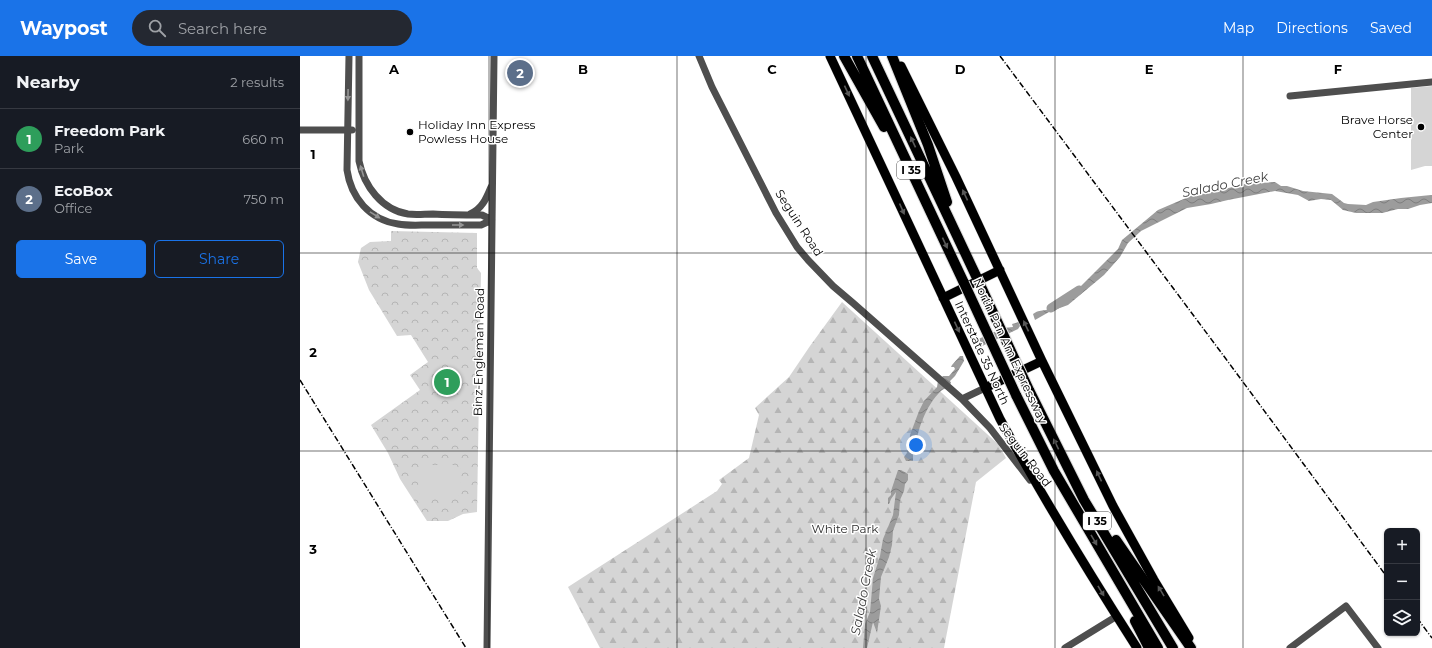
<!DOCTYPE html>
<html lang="en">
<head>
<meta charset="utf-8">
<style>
	:root { --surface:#171b24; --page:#242831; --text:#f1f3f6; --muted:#9ea1a6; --line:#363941; --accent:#1a73e8 }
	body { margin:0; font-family:Montserrat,sans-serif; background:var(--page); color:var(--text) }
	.controls { position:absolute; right:12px; bottom:12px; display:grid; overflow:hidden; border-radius:6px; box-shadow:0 1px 3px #0004 }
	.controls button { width:36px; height:36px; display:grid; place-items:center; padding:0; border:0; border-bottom:1px solid var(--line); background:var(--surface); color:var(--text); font:20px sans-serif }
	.you { position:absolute; left:616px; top:389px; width:14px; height:14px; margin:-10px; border:3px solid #fff; border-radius:50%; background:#1a73e8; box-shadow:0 0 0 6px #1a73e833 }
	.badge { display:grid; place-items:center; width:26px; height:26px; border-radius:50%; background:var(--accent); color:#fff; font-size:13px; font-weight:700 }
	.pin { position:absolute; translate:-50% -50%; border:2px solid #fff; box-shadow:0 1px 4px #0006 }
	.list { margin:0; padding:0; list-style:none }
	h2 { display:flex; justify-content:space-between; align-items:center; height:52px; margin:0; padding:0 16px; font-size:17px }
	h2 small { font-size:13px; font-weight:400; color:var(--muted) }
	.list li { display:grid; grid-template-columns:26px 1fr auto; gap:12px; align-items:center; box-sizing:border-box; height:60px; padding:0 16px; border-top:1px solid var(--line) }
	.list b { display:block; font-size:15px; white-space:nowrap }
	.list p { margin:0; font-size:13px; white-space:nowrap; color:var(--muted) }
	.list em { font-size:13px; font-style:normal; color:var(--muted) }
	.actions { display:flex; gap:8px; padding:12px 16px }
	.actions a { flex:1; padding:9px 0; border:1px solid var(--accent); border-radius:6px; text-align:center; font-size:14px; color:var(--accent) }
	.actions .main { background:var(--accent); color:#fff }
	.icon { flex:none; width:22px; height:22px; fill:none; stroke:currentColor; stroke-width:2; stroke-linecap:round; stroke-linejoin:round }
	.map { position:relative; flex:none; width:1132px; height:592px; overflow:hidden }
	header { display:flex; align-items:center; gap:24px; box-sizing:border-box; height:56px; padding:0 20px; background:var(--accent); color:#fff }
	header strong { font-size:19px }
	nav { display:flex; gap:22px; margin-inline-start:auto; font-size:14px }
	.search { width:280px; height:36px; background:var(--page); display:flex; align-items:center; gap:10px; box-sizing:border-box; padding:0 14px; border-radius:22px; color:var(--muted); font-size:15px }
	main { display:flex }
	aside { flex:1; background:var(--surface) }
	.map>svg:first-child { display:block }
	.forest { fill:url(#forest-firs) }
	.park { fill:url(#park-crowns) }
	.garden { fill:#d5d5d5 }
	.water { fill:url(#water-waves) }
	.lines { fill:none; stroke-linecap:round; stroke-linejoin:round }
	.river { stroke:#9c9c9c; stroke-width:9 }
	.major-casing { stroke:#dbdbdb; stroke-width:10 }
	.highway-casing { stroke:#dbdbdb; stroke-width:12 }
	.minor { stroke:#4e4e4e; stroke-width:7 }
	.major { stroke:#000; stroke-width:9 }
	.highway { stroke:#000; stroke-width:10 }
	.rail { stroke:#000; stroke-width:1.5; stroke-dasharray:6 2 1 2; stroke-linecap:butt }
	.highway-bridge-casing { stroke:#dbdbdb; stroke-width:12; stroke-linecap:butt }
	.highway-bridge { stroke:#000; stroke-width:10 }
	.oneway { fill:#595959 }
	.oneway2 { fill:#959595 }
	.grid { fill:none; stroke:#000; stroke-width:1; stroke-opacity:0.55 }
	.poi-dot { fill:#000; stroke:#fff; stroke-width:1.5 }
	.labels { text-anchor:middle; stroke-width:3; stroke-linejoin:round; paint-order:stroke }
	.shield { fill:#fff; stroke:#4c4c4c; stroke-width:1 }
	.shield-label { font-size:11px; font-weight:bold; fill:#000 }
	.poi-label { font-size:12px; fill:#000; stroke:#fff; text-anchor:end }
	.street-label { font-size:12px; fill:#000; stroke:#fff }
	.park-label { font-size:12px; fill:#2c2c2c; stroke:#fff }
	.water-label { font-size:13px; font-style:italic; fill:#3d3d3d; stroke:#fff }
	.grid-label { font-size:13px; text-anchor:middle; font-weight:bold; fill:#000; stroke:#fff; stroke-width:3; stroke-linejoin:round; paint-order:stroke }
</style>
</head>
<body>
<header>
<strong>Waypost</strong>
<div class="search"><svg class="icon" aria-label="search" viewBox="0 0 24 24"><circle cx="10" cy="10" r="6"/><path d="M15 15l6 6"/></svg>Search here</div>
<nav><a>Map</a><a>Directions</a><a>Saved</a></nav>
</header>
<main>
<aside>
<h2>Nearby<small>2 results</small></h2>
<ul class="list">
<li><span class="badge" style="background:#2e9e5b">1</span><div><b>Freedom Park</b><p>Park</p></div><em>660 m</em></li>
<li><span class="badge" style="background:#5c6f8a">2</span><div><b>EcoBox</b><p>Office</p></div><em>750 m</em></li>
</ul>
<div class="actions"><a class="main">Save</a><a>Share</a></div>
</aside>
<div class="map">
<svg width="1132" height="592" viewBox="0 0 1132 592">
	<defs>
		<pattern id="forest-firs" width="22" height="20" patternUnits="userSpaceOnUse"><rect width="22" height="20" fill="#d5d5d5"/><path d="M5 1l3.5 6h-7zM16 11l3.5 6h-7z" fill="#b5b5b5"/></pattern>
		<pattern id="park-crowns" width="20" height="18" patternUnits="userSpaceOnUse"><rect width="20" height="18" fill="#d5d5d5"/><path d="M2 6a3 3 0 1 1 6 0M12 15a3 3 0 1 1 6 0" fill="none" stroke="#b5b5b5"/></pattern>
		<pattern id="water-waves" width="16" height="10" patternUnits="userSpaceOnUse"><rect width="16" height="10" fill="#9c9c9c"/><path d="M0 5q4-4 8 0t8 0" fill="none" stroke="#7d7d7d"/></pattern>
	</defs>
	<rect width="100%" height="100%" fill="#fff"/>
	<path class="forest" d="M542,246L698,388L706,402L676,426L644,592H300L268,531L417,435L422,428L419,424L449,402L459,359L455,352L489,321L510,290Z"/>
	<path class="park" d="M91,175L177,177V212L181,217L177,456L163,458L148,465H127L100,423L88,397L71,369L120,334L110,319L128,306L111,279L97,280L69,234L58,206L61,192L70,186L91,185Z"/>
	<path class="garden" d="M1132,30V110H1125L1111,114V32Z
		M125,409H154L160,412L161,436L157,442H124C121,440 120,440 119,437C117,431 119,414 122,410Z"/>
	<path class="water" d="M975,126L981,130H987L1003,135L1032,138L1044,147L1048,148L1066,149L1073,146L1101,142L1131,139H1132V147L1120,149L1108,153H1098L1082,157H1056L1043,154L1031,144L1021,143L1009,145L998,139L975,135L928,144L911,148L887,152L841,175L828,187L820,201L804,219L768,249L749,256L735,264L733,258C739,254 740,255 746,254C753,252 758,247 765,246L818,193L822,184L858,154L893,139L908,137L945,128Z
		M719,266L720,270L718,273L678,292L674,285L703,272L713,271L712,268Z
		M660,300H663L664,305L655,320L650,325L651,327C646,334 646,331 641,335C626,349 616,376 615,397L613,398V405H606L604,401L609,394L610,379L619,355L624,345L637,331L638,325L643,320H649L655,313L654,311H651L652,309Z
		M598,414H601L608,418V424L605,428L604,435L600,444L599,459L593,475L592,489L589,501L581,521L579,543L581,550L577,577L573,566L567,592H563L565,568L570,556L573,522L580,500L583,483L593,459L596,436L591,443L589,448H588V442L591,439V435Z"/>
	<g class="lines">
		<path class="river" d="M751,252L779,234"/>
		<g class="major-casing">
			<path id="major" d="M530,0L700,363C742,440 789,517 837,592
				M601,10L656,121L742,305L813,450L854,524L889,582
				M643,242L700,214
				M685,332L742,305"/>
		</g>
		<g class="highway-casing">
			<path id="highway" d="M544,0L584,71
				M557,0L664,227
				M572,0L677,222
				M592,0L628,89L647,146
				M729,334L784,444L873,592
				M716,339L754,415L858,592
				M816,484L891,592
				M835,565L849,592"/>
		</g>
		<path class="minor" d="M49,0L47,114C51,142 70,164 98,168C108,170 119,169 129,169C146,169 164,169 181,169L192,164
			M59,0V105C64,130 82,154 108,158C116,159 125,158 133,158C149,159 166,159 182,159L192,164
			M399,0L412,31L476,157L497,191L508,204L533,230L553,247L662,343L690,372L730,424
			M990,40L1132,26
			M0,74H52
			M170,158C182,153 186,143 191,131
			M662,343L685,332
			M187,592L194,0
			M765,592L817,560
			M990,592L1046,550L1078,592"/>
		<use href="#major" class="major"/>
		<use href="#highway" class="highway"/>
		<path class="rail" d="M700,0L926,303L1087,521
			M0,324L166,592
			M1117,562L1132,582"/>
		<g class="highway-bridge-casing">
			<path id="highway-bridge" d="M677,222L729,334
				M664,227L716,339"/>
		</g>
		<use href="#highway-bridge" class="highway-bridge"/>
	</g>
	<defs><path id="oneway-solid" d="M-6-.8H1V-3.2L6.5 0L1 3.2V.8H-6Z"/></defs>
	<g class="oneway">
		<use href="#oneway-solid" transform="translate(547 35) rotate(65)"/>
		<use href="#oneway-solid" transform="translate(613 86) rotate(-115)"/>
		<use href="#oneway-solid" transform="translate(665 139) rotate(-115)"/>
		<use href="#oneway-solid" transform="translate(602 153) rotate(66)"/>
		<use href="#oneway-solid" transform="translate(645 187) rotate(65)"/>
		<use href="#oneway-solid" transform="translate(726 270) rotate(-115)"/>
		<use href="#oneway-solid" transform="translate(657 271) rotate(65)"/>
		<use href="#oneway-solid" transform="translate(756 388) rotate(-116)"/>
		<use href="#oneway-solid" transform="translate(799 420) rotate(-115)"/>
		<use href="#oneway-solid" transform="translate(794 484) rotate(60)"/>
		<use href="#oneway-solid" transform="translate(801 535) rotate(59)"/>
		<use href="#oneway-solid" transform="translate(861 535) rotate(-121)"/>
	</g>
	<g class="oneway2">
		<use href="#oneway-solid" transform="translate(48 39) rotate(91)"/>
		<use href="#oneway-solid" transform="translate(62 115) rotate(-107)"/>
		<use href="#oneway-solid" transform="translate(75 159) rotate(32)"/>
		<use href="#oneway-solid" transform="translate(158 169)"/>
	</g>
	<path class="grid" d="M189,0V592M377,0V592M566,0V592M755,0V592M943,0V592M0,197H1132M0,395H1132"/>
	<g class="poi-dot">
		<circle cx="1121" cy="71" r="4"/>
		<circle cx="110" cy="76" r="4"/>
	</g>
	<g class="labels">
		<g class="shield">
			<rect x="597" y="105" width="28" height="18" rx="3"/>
			<rect x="783" y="456" width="28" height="18" rx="3"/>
		</g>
		<g class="shield-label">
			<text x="611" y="118">I 35</text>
			<text x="797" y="469">I 35</text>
		</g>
		<g class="poi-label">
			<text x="1113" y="68">Brave Horse<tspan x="1113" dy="14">Center</tspan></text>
			<text x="118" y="73" text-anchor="start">Holiday Inn Express<tspan x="118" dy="14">Powless House</tspan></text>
		</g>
		<g class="street-label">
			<text transform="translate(499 167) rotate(57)" y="4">Seguin Road</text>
			<text transform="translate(710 295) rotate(65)" y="4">North Pan Am Expressway</text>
			<text transform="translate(179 296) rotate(-89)" y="4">Binz-Engleman Road</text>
			<text transform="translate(682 297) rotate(65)" y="4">Interstate 35 North</text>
			<text transform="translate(725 399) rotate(52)" y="4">Seguin Road</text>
		</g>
		<g class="park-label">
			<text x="545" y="477">White Park</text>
		</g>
		<g class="water-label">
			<text transform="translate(925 128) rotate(-11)" y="5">Salado Creek</text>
			<text transform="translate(563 536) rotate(-79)" y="5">Salado Creek</text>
		</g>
	</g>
	<g class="grid-label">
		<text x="94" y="18">A</text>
		<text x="283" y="18">B</text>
		<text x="472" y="18">C</text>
		<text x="660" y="18">D</text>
		<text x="849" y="18">E</text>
		<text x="1038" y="18">F</text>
		<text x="13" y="103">1</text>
		<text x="13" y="301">2</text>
		<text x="13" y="498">3</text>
	</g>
</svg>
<div class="controls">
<button>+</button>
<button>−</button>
<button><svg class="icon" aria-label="layers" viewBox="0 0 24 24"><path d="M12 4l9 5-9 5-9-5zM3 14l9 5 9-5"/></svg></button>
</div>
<div class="you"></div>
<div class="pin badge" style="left:147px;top:326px;background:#2e9e5b">1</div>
<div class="pin badge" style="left:220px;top:17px;background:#5c6f8a">2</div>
</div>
</main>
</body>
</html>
